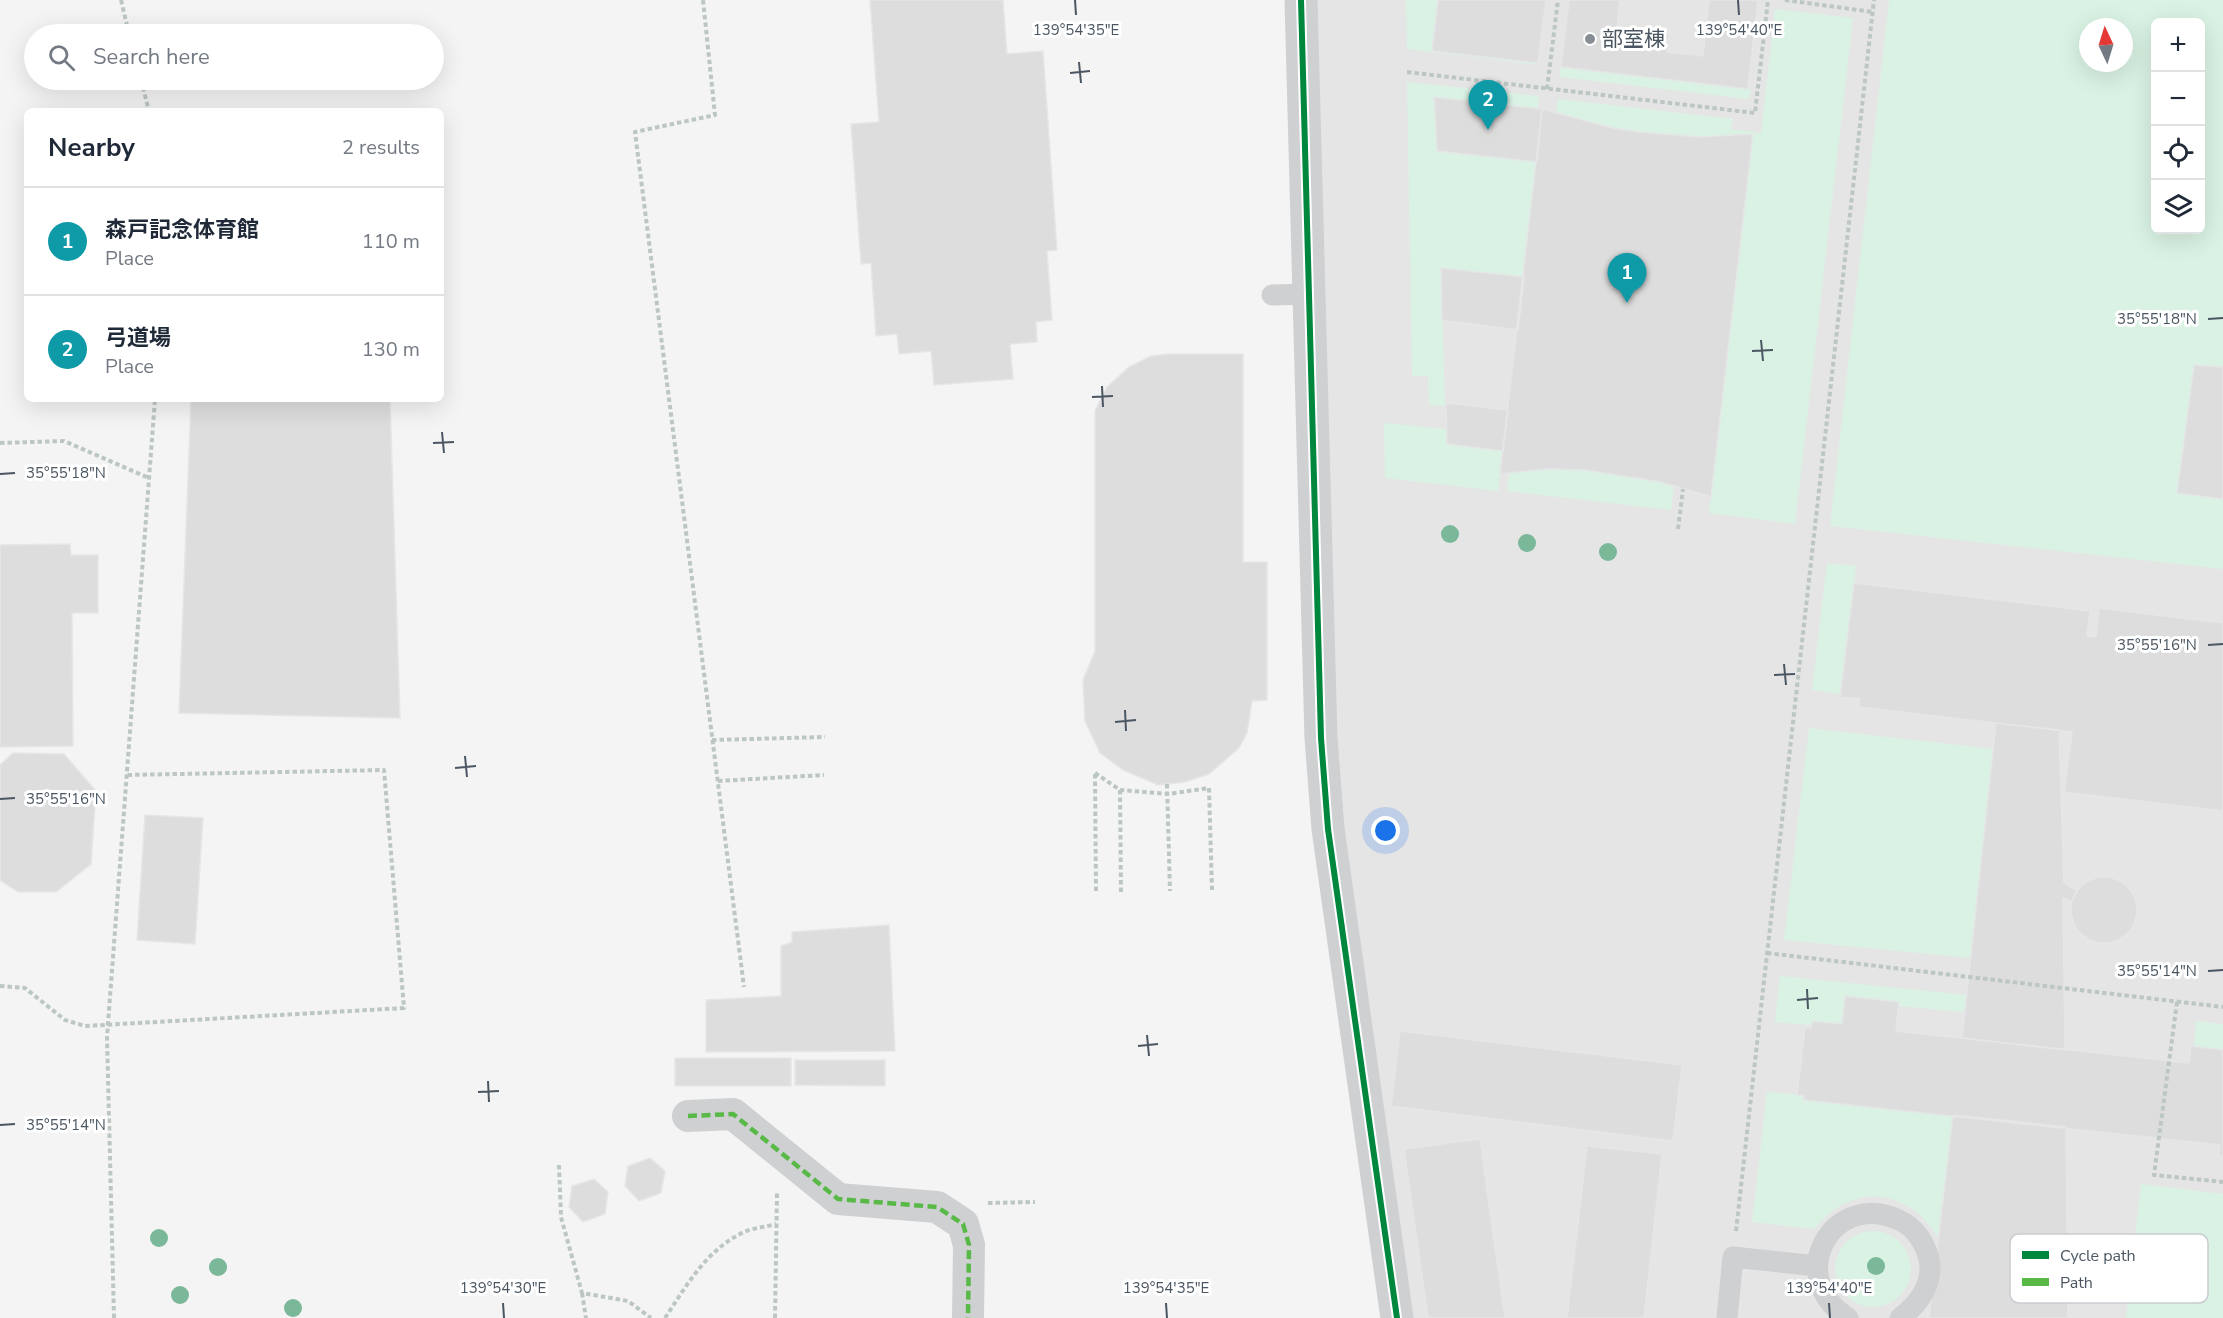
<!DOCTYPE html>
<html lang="en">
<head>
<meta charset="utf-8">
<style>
	:root { --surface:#fff; --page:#f2f2f3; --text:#1f2937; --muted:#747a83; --line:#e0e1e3; --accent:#868d94 }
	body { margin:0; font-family:"Nunito Sans","Noto Sans JP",sans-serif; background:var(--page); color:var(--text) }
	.controls { position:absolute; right:18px; top:18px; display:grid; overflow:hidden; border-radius:9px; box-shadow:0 6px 24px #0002 }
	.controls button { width:54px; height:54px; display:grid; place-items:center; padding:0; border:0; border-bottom:2px solid var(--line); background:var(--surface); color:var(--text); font:30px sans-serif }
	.compass { position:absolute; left:2079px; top:18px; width:54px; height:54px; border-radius:50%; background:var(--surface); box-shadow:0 6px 24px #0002; rotate:356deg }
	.you { position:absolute; left:1386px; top:831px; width:21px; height:21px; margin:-15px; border:4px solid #fff; border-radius:50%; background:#1a73e8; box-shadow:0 0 0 9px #1a73e833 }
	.badge { display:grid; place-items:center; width:39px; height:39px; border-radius:50%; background:var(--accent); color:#fff; font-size:20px; font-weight:700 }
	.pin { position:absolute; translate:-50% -50px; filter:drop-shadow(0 2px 3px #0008) }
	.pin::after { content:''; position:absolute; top:32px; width:21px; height:18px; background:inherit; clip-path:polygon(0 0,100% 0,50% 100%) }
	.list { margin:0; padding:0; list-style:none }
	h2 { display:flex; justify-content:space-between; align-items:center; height:78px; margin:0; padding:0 24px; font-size:26px }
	h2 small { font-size:20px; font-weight:400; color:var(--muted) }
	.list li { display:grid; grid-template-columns:39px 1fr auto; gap:18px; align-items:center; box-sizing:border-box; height:108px; padding:0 24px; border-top:2px solid var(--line) }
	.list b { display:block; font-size:22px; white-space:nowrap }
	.list p { margin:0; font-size:20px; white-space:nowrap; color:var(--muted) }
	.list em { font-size:20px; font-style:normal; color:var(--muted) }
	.icon { flex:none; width:33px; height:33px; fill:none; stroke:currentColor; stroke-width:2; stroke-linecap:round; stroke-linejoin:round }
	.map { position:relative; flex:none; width:2223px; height:1318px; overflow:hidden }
	.search { position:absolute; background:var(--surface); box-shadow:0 6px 24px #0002; left:24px; top:24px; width:420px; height:66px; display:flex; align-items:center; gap:15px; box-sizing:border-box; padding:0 21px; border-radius:33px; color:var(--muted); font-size:22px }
	.panel { position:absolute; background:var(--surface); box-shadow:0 6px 24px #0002; left:24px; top:108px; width:420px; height:294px; border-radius:9px }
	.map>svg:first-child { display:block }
	.education { fill:#e6e5e6; fill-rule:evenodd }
	.green { fill:#d9f2e3; fill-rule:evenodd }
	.building { fill:#ddddde; stroke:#e5e6e7; stroke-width:1.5 }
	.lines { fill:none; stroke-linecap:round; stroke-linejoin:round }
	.path { stroke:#bcc7c4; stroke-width:4; stroke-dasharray:4.5 3; stroke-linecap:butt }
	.service { stroke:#ced0d2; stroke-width:21 }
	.pedestrian { stroke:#ced0d2; stroke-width:32 }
	.minor { stroke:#ced0d2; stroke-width:33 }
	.quiet { stroke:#58b947; stroke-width:4.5; stroke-dasharray:9 4.5; stroke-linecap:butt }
	.cycleway-casing { stroke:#fff; stroke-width:10 }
	.cycleway { stroke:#00873e; stroke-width:6 }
	.tree { fill:#7ab899 }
	.ticks { fill:none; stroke:#4a5661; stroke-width:2 }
	.poi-dot { fill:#868d94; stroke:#fff; stroke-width:2 }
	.labels { text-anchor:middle; stroke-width:6; stroke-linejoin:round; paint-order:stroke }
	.poi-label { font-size:21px; fill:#4a5661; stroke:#fff; text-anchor:start }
	.key { fill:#fff; stroke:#c9ccd0; stroke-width:1.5 }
	.key-label { font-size:16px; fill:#4a5661 }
	.ticks-label { font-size:15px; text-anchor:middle; fill:#4a5661; stroke:#fff; stroke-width:6; stroke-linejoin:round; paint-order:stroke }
</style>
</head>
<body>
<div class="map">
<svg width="2223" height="1318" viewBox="0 0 2223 1318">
	<rect width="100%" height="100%" fill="#f4f4f4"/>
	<path class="education" d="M1309,0H2223V1318H1404L1336,835ZM2156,22H2200V230H2156ZM2088,27H2124V63H2088Z"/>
	<path class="green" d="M1406,0H1438L1432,51L1538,63V65L1407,49Z
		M1889,0H2223V367L2194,365L2177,493L2223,499V569L1830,526ZM2156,22H2200V230H2156ZM2088,27H2124V63H2088ZM2014,43L2008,264V265Z
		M1775,9L1853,18L1795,524L1709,513L1753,135C1706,137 1661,137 1614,129C1595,125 1575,119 1556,113L1558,99L1733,119L1731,129L1761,133Z
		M1561,67L1751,89L1749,99L1559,77Z
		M1407,82L1539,96L1538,109L1434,97L1437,151L1537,162L1524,277L1441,269L1445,406L1429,405L1428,376H1412Z
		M1384,423L1446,429L1447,444L1503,451L1498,491L1385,478Z
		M1550,469C1592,470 1634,474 1674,487L1671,510L1507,491L1509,473Z
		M1827,563L1856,566L1841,694L1812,690Z
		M1809,728L1993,749L1971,958L1784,940Z
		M1780,976L1967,995L1964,1012L1898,1006L1842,1024L1812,1021L1811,1025L1775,1022Z
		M2196,1021L2223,1024V1050L2194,1047Z
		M1767,1092L1803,1095L1804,1100L1953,1115L1938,1237C1932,1230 1927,1221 1920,1215C1883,1184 1843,1194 1814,1229L1752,1222Z
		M2141,1184L2223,1194V1318H2126Z
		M1835 1269a38 38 0 1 1 76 0a38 38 0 1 1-76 0Z"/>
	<path class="building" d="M870,0H1003L1007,54L1043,51L1057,250L1047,251L1052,320L1036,322L1037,342L1010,344L1013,379L934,385L931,351L899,354L897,334L876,336L871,263L861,264L851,124L879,122Z
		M1438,0H1546L1538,63L1432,51Z
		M1569,0H1620L1615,45L1651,50L1654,32L1669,33L1667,52L1703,56L1709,0H1758L1748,89L1561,67Z
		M1434,97L1542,109L1537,162L1437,151Z
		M1542,109L1613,128L1640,132L1700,137L1753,134L1711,497L1661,482L1585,470L1549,469L1500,474Z
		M1441,268L1524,277L1518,330L1442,320Z
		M1169,354H1243V562H1267V700L1252,701L1247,733L1239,748L1209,774L1185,782L1158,785L1123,770L1100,753L1085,721L1083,680L1095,651V411L1107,387L1129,367L1151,356Z
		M2194,365L2223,367V499L2177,493Z
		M191,399H390L400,718L179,713Z
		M1446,403L1508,410L1503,451L1447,444Z
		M70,544L71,555H98V613H72L73,746L0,747V545Z
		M1854,583L2090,611L2087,636L2096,637L2099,608L2223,623V811L2064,792L2072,732L1858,707L1860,699L1840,697Z
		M1996,723L2059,730L2064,883L2077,890L2072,901L2063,898L2065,1050L1962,1038Z
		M13,753L64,754L96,791L91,864L56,892H18L0,880V765Z
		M145,815L203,818L195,944L137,940Z
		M2071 910a33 33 0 1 1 66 0a33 33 0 1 1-66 0Z
		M889,925L895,1051L706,1052V1000L781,996V946L792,942V932Z
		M1845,996L1899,1002L1896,1031L2189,1063L2191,1046L2223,1050V1156L2219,1155L2220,1145L1804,1100L1803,1095H1797L1805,1028H1811L1812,1021L1842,1024Z
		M1400,1031L1682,1065L1673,1141L1391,1106Z
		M675,1058H791V1086H675Z
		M795,1060H885V1086L795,1085Z
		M1953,1115L2066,1127L2068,1318H1929Z
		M1480,1139L1505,1318H1428L1404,1149Z
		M1587,1146L1662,1154L1644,1318H1567Z
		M650,1158L665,1171L661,1193L639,1201L625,1186L628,1166Z
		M594,1179L608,1192L605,1214L583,1222L569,1207L572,1186Z"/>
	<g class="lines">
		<path class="path" d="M121,0L129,34
			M703,0L715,115L635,132L744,987
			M1785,0L1873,12
			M1407,72L1755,113L1768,0
			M141,80L149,111
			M1547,89L1558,0
			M0,443L64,441L149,478
			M1678,529L1683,489
			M712,740L825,737
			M1095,773L1120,790L1168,794L1209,788L1212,890
			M1095,774L1096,892
			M718,781L824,775
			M1167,784L1170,891
			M1120,790L1121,892
			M1767,953L2223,1007
			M0,986L25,988L65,1020L85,1026L404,1008L384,770L127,775
			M2177,1002L2154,1175L2223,1182
			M559,1165L561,1217L582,1293L628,1301L651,1318
			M988,1203L1035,1202
			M1736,1231L1874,0
			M582,1293L586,1318
			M114,1318L107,1037L155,399
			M665,1318C687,1285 706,1250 744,1232C753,1228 765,1227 776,1224
			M775,1318L777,1193"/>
		<path class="service" d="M1272,295L1310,294
			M1727,1318L1733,1257L1817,1266
			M1848,1318C1783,1276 1833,1189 1899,1220C1915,1227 1925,1243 1929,1259C1934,1284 1918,1305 1900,1318"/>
		<path class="pedestrian" d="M688,1116L733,1114L838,1199L937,1207L963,1224L969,1245L968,1318"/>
		<path class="minor" d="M1301,0L1321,738L1328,829L1397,1318"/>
		<path class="quiet" d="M688,1116L733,1114L838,1199L937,1207L963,1224L969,1245L968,1318"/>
		<g class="cycleway-casing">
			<path id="cycleway" d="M1301,0L1321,738L1328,829L1397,1318"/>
		</g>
		<use href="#cycleway" class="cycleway"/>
	</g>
	<g class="tree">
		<circle cx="1450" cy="534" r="9"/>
		<circle cx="1527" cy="543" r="9"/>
		<circle cx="1608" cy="552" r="9"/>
		<circle cx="159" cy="1238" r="9"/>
		<circle cx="1876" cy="1266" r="9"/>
		<circle cx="218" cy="1267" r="9"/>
		<circle cx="180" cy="1295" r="9"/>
		<circle cx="293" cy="1308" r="9"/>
	</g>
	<path class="ticks" d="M1075,0L1076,15M1738,0L1739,15M1079,62L1081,83M1070,73L1090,71M2208,319L2223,318M1761,340L1763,361M1752,351L1773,350M1102,386L1103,407M1092,397L1113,396M442,432L444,453M433,443L454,442M0,474L15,473M2208,645L2223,644M1784,664L1786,685M1774,675L1795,674M1125,710L1126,731M1115,722L1136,720M465,756L467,777M455,768L476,766M0,799L15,798M2208,971L2223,970M1807,989L1808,1009M1797,1000L1818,998M1147,1035L1149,1056M1138,1046L1158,1044M488,1081L489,1102M478,1092L499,1091M0,1125L15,1124M503,1303L504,1318M1166,1303L1167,1318M1829,1303L1830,1318"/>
	<circle class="poi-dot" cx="1590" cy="39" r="6"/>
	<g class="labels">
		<g class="poi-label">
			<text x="1602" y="46">部室棟</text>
		</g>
	</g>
	<rect x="2010" y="1234" width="198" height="69" rx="9" class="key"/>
	<rect x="2022" y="1251" width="27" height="8" fill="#00873e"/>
	<rect x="2022" y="1278" width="27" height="8" fill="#58b947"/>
	<g class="key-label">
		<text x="2060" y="1261">Cycle path</text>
		<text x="2060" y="1288">Path</text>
	</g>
	<g class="ticks-label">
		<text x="1076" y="35">139°54'35"E</text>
		<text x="1739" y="35">139°54'40"E</text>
		<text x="2157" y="324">35°55'18"N</text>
		<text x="66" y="478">35°55'18"N</text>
		<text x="2157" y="650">35°55'16"N</text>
		<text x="66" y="804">35°55'16"N</text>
		<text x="2157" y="976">35°55'14"N</text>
		<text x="66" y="1130">35°55'14"N</text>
		<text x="503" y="1293">139°54'30"E</text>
		<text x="1166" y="1293">139°54'35"E</text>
		<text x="1829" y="1293">139°54'40"E</text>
	</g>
</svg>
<div class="controls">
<button>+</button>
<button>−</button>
<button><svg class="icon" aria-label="locate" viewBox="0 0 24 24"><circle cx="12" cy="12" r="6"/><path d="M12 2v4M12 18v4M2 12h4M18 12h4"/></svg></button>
<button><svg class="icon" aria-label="layers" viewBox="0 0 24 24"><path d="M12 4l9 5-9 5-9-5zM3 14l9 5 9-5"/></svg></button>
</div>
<svg class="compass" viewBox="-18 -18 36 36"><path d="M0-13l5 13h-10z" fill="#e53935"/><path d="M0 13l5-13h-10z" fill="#747a83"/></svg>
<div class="you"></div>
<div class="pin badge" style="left:1627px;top:303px;background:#0f9aa8">1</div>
<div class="pin badge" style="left:1488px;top:130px;background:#0f9aa8">2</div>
<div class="search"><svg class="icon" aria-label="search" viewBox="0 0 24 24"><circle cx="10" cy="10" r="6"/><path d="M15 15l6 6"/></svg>Search here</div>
<section class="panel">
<h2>Nearby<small>2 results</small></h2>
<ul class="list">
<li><span class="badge" style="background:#0f9aa8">1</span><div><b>森戸記念体育館</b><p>Place</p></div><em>110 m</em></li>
<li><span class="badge" style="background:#0f9aa8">2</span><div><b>弓道場</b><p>Place</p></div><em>130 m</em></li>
</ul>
</section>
</div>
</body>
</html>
